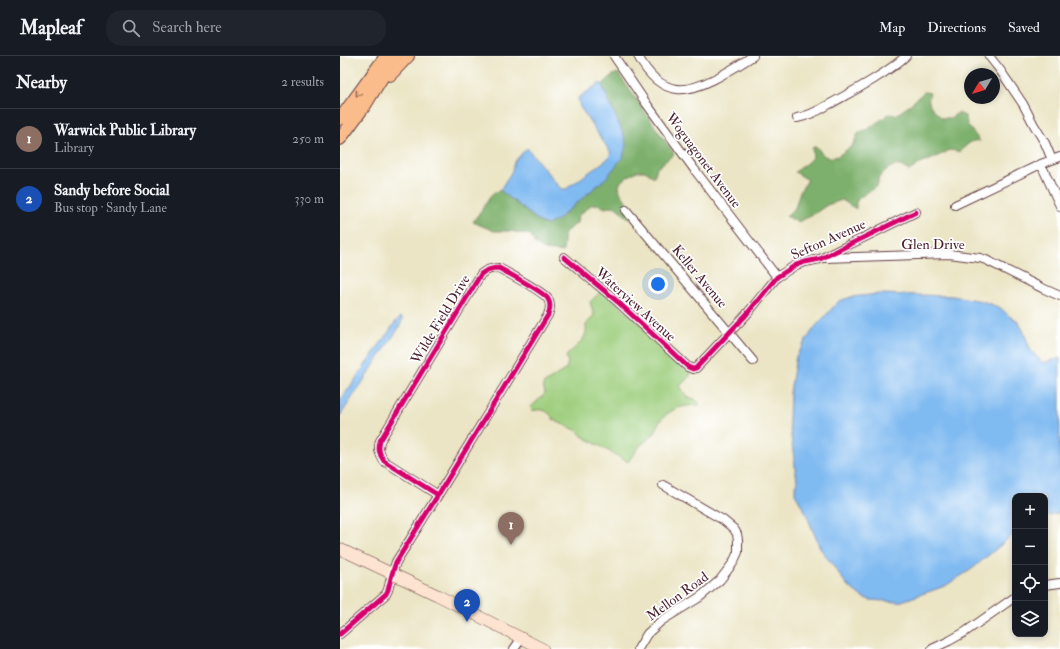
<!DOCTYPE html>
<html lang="en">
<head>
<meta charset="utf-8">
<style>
	:root { --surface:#171b24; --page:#20242c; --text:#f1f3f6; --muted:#9ea1a6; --line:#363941; --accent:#2563eb }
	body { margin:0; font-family:"IM FELL Double Pica",serif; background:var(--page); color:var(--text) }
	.controls { position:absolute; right:12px; bottom:12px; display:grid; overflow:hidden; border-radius:8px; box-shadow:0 2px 6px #0003 }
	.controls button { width:36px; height:36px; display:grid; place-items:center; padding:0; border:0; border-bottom:1px solid var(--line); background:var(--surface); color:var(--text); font:20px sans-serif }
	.compass { position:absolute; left:624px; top:12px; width:36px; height:36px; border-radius:50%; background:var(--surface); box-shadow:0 2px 6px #0003; rotate:232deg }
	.you { position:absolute; left:318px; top:228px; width:14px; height:14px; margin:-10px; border:3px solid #fff; border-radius:50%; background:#1a73e8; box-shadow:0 0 0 6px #1a73e833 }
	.badge { display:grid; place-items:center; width:26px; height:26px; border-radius:50%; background:var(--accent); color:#fff; font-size:13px; font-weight:700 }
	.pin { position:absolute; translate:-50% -33px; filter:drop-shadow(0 1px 2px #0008) }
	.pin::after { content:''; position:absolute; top:21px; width:14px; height:12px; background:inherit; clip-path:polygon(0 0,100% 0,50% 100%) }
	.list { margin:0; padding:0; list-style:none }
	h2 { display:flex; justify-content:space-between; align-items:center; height:52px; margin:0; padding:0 16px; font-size:17px }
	h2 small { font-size:13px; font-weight:400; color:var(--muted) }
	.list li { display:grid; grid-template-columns:26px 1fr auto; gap:12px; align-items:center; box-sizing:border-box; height:60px; padding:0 16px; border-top:1px solid var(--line) }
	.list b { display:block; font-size:15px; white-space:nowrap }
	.list p { margin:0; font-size:13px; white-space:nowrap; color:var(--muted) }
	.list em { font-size:13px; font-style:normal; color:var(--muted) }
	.icon { flex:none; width:22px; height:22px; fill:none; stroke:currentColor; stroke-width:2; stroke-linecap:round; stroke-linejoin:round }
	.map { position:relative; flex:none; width:720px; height:593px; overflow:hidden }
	header { display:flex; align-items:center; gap:24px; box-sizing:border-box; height:56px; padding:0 20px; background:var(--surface); border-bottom:1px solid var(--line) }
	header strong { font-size:19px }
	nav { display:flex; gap:22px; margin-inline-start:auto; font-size:14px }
	.search { width:280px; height:36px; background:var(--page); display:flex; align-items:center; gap:10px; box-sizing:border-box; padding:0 14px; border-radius:16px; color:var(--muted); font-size:15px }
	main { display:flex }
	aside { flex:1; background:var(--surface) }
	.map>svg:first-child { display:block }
	.green { fill:#9ccd7c; stroke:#737654 }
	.forest { fill:#7db06c; stroke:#64684c }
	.water { fill:#7fbaf1; stroke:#646c8e }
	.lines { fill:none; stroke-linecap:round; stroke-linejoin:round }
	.minor-casing { stroke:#623d42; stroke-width:10 }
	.secondary-casing { stroke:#623d42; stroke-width:12 }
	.primary-casing { stroke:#623d42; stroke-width:14 }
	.minor { stroke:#fff; stroke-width:8 }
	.secondary { stroke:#fde4d1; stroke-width:11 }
	.primary { stroke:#fabc8b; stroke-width:12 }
	.cycleway-casing { stroke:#fff; stroke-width:8 }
	.cycleway { stroke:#d6006c; stroke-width:5 }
	.oneway { stroke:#996656 }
	.labels { text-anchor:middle; stroke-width:3.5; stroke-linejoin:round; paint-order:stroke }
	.street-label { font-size:14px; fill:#4a1f2b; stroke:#fff }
</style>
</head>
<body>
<header>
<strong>Mapleaf</strong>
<div class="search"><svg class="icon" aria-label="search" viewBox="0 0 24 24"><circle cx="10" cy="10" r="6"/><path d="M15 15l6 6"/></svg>Search here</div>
<nav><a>Map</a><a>Directions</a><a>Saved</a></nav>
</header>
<main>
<aside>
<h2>Nearby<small>2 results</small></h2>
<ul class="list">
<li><span class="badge" style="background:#8d6e63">1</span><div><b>Warwick Public Library</b><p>Library</p></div><em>250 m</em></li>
<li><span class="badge" style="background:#1a4fb4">2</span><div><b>Sandy before Social</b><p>Bus stop · Sandy Lane</p></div><em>330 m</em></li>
</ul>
</aside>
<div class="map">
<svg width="720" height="593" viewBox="0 0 720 593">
	<rect width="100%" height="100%" fill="#fff"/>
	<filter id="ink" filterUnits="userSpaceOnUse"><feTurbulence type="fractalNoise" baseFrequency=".025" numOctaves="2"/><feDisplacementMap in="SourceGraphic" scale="8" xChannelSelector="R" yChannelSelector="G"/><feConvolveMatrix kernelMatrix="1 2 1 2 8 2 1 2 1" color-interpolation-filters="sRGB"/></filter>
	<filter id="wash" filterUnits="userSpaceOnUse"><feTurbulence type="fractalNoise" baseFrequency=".012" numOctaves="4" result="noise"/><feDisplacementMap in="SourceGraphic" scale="16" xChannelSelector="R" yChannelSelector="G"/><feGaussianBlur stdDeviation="0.9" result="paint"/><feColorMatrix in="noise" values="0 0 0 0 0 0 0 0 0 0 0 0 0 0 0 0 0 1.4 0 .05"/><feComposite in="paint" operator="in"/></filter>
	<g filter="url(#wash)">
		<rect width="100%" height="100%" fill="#ebe5c5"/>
		<path class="green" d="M262,234L351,313L350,320L340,330L347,341L355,343L360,348L357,350C354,350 351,349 348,350C333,351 317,362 315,377L299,391L288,406L242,380L238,375L213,364V362C207,354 202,352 192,355L191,351L205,338L203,328L226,313L228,306L226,300C236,290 248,284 246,269L254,259L250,246Z"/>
		<path class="forest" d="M278,17L334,98L317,112L314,121L305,115H297L281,125L279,130L280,136L288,148L286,154L296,164C283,161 284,156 274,150L265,152L258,148L251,149L238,160L237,167L225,176L223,196L205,194L195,188L191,179L170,175H154L133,166L153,137L160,134L200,166L207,169L217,164L266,122L285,82L262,29L273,19Z
			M584,36L590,37C585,48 595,55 602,62H610L618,57L625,60L628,70L640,85C631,83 626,90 619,96L616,95L610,94L590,104L584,105L569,115C566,114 563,111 560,110C551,108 542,117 538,123V129L519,142L516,146V153L502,144L487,149L471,160L458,166L446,160L455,152L460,135L468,124L455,116L469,105L473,100L472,92L476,90L483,99L489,102L498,100L512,90L519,76L528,73L549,58L556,59L566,52Z"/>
		<path class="water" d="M260,27L262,29L285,82L286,89L283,101L266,122L217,164L207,169L200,166L160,134L172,115L174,106L187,92L221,133H226L269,102L271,97L240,51L238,42Z
			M540,238L613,240L642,245L661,252L669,260L677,264L683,274L691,295L703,307L720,302V457L705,460V440H675V477L632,513L605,530L559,546L530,544L522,541L507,529L480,492L465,455L455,438V432L457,425L449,365L450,336L456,300L475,271L499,245L511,241Z
			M61,261L63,263L58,273L0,360V345L57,264Z"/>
	</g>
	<g filter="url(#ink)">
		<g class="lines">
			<g class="minor-casing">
				<path id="minor" d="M274,0L306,47L354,113L437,221
					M298,0C306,15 319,31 337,33C359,36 394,12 413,0
					M649,0L660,14L683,48L694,69L705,87L712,104
					M457,62C469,60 478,55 488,49C515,34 543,20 566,0
					M701,108L720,150
					M615,149L701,108L720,101
					M286,154L413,305
					M224,201L278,246L348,311L353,313L356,312L406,259L437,221L456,209L465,206L480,203L576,156
					M485,202L609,198L640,202L646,204L702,232L720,240
					M705,529L720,527
					M0,578L46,538L48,534L52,518L56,506L98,439L208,259C210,254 211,248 208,243C203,235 169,218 159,212C152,212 147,213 141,218L40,385C38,393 39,398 44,405L98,439
					M174,593L182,582
					M298,593L307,578L321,565L360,541L380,524L393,507L398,496V484L397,478L394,473L383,464L323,429
					M592,593L609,585L625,576L675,541"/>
			</g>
			<g class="secondary-casing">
				<path id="secondary" d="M0,493L97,539L203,593"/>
			</g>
			<g class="primary-casing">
				<path id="primary" d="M50,19L68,0
					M0,63L46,0
					M0,83L25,49L55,0"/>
			</g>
			<use href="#minor" class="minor"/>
			<use href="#secondary" class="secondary"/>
			<use href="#primary" class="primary"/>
			<g class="cycleway-casing">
				<path id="cycleway" d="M224,201L278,246L348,311L353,313L356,312L406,259L437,221L456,209L465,206L480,203L576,156
					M0,578L46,538L48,534L52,518L56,506L98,439L208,259C210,254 211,248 208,243C203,235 169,218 159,212C152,212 147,213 141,218L40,385C38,393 39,398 44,405L98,439"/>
			</g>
			<use href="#cycleway" class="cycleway"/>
		</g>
		<defs><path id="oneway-chevron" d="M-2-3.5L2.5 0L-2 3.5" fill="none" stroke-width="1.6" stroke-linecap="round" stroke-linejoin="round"/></defs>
		<use class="oneway" href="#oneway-chevron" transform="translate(18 38) rotate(126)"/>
	</g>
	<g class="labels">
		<g class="street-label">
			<text transform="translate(364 104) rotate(53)" y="5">Woguagonet Avenue</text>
			<text transform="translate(488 183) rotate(-24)" y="5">Sefton Avenue</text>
			<text x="593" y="193">Glen Drive</text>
			<text transform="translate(360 220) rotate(50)" y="5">Keller Avenue</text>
			<text transform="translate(296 248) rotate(42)" y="5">Waterview Avenue</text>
			<text transform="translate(100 263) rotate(-59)" y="5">Wilde Field Drive</text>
			<text transform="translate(337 540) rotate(-36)" y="5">Mellon Road</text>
		</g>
	</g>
</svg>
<div class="controls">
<button>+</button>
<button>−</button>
<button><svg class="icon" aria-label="locate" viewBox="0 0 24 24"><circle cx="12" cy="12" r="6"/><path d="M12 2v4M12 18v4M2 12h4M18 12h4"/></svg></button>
<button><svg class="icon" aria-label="layers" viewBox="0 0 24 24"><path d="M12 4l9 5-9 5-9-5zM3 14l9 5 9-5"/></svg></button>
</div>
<svg class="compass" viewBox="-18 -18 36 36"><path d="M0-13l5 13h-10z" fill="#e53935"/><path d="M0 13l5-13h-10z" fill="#9ea1a6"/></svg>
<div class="you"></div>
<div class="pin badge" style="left:171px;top:489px;background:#8d6e63">1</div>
<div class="pin badge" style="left:127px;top:566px;background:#1a4fb4">2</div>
</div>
</main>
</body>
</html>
